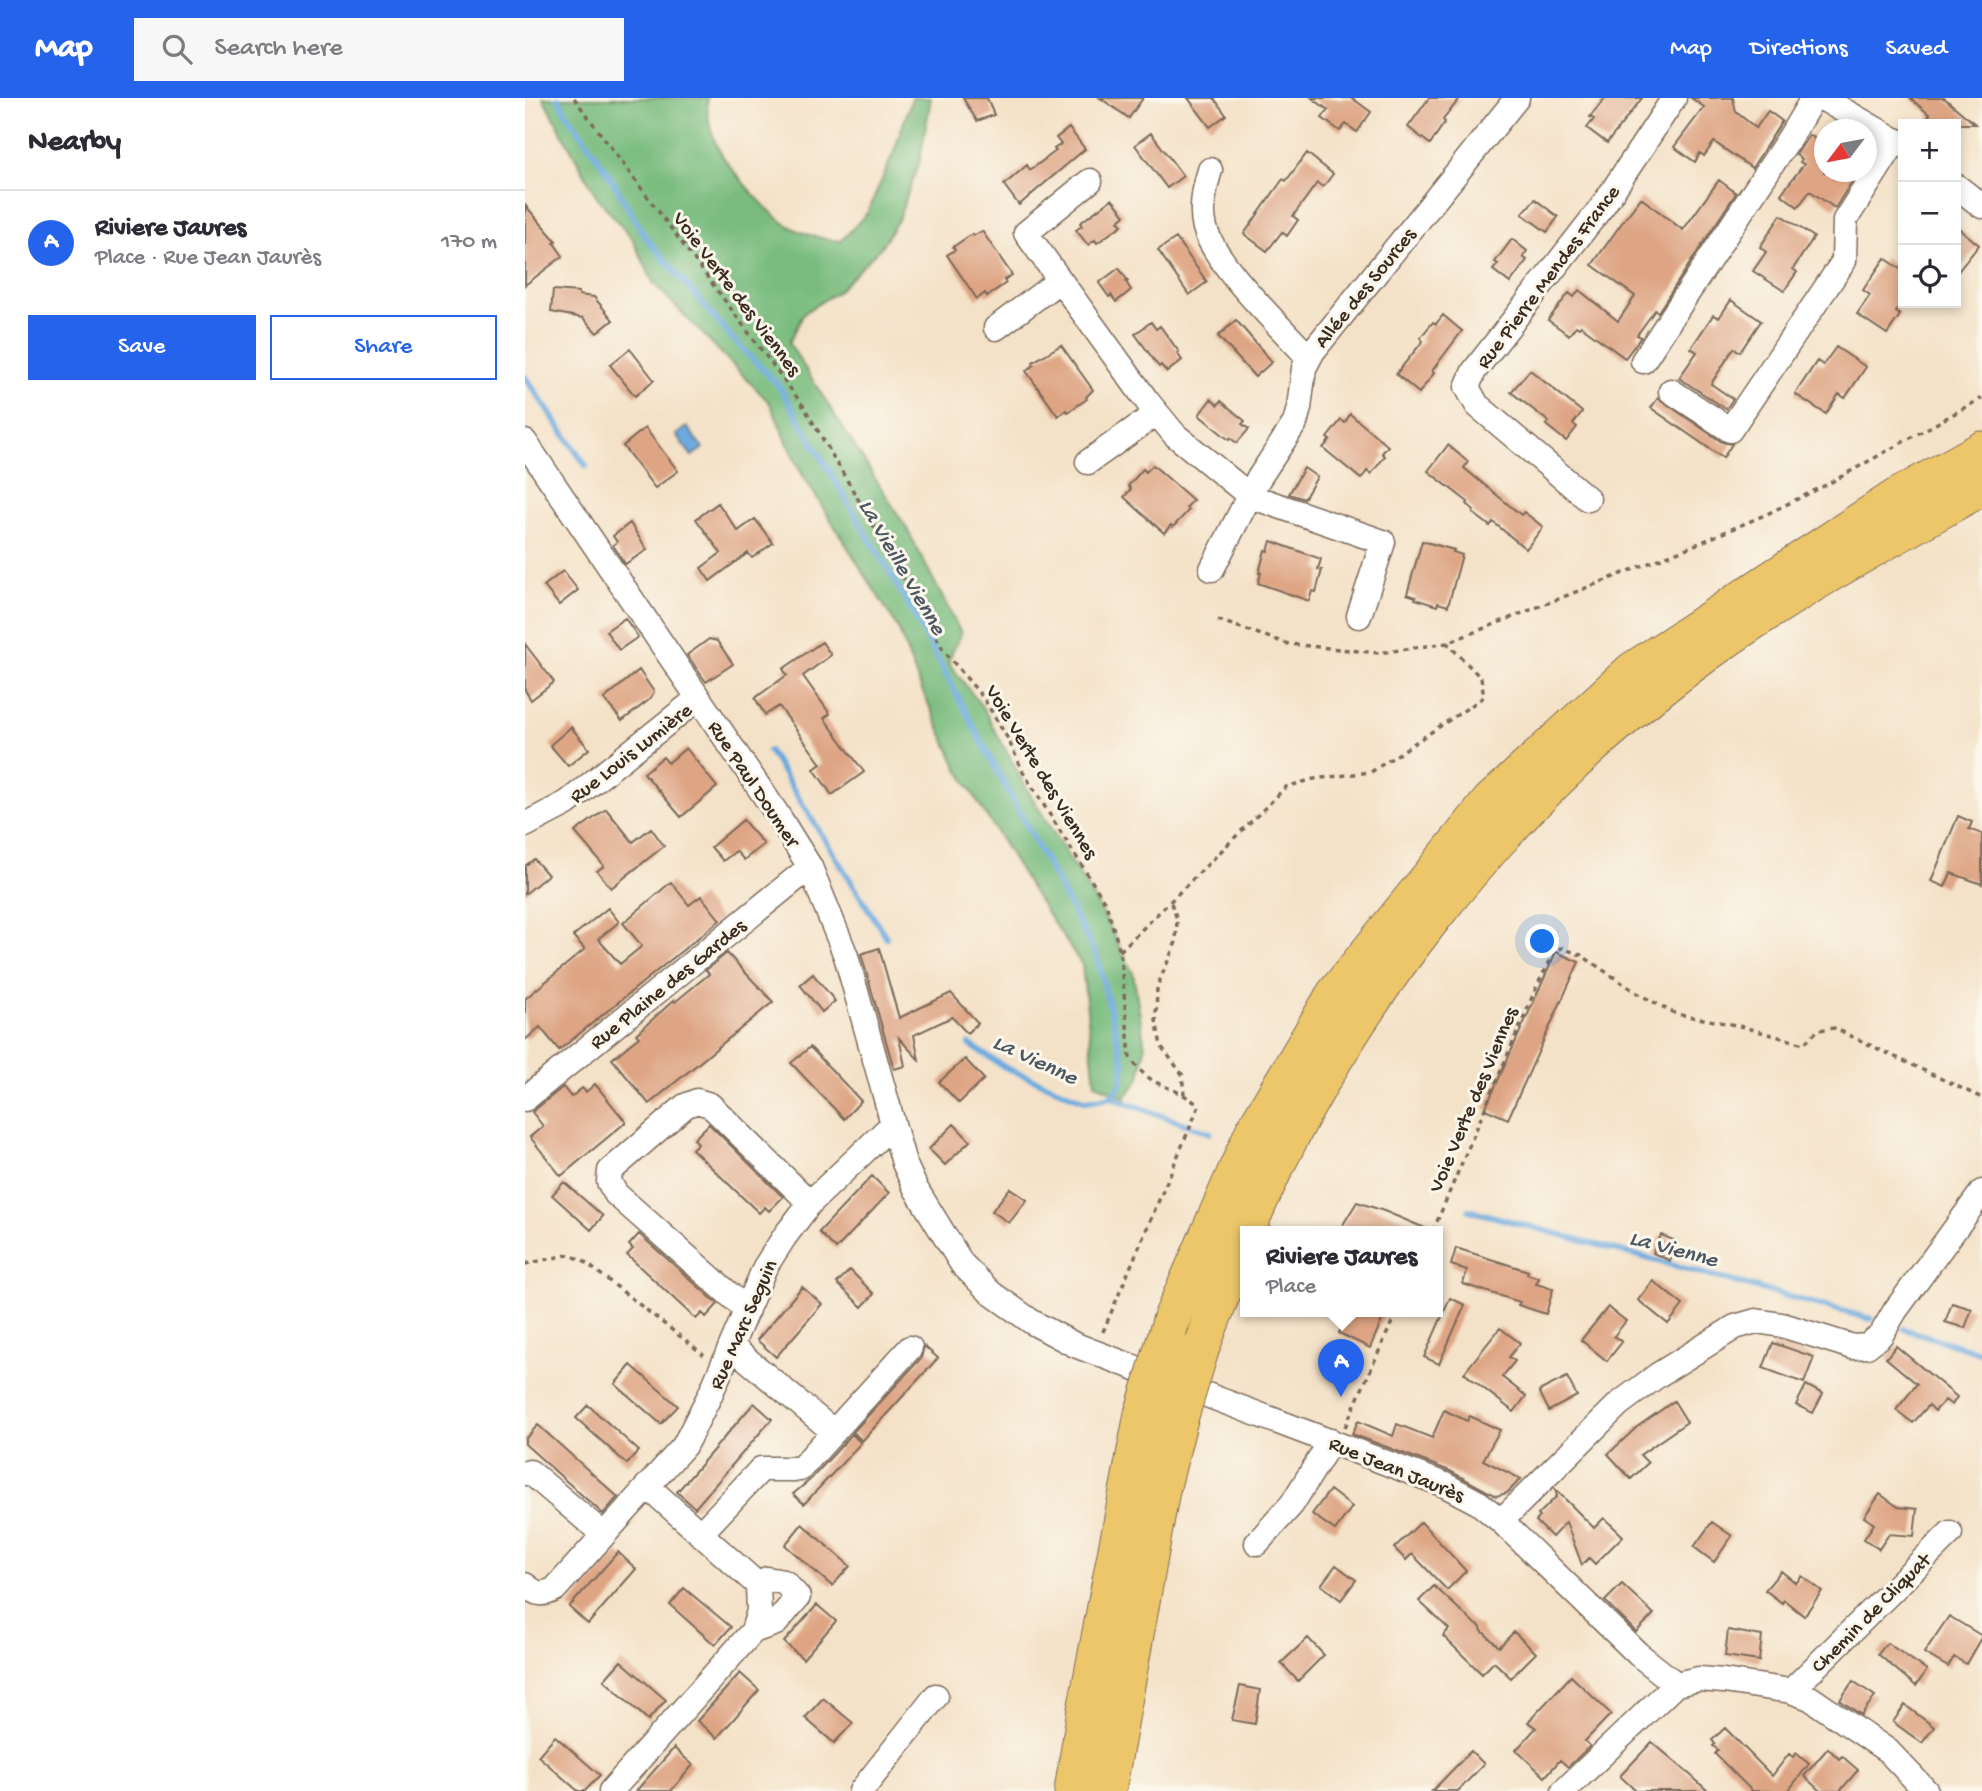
<!DOCTYPE html>
<html lang="en">
<head>
<meta charset="utf-8">
<style>
	:root { --surface:#fff; --page:#f7f7f7; --text:#2b2b33; --muted:#7c7c81; --line:#e1e1e2; --accent:#2563eb }
	body { margin:0; font-family:"Gochi Hand",sans-serif; background:var(--page); color:var(--text) }
	.controls { position:absolute; right:21px; top:21px; display:grid; overflow:hidden; border-radius:0px; box-shadow:0 4px 10px #0003 }
	.controls button { width:63px; height:63px; display:grid; place-items:center; padding:0; border:0; border-bottom:2px solid var(--line); background:var(--surface); color:var(--text); font:35px sans-serif }
	.compass { position:absolute; left:1289px; top:21px; width:63px; height:63px; border-radius:50%; background:var(--surface); box-shadow:0 4px 10px #0003; rotate:238deg }
	.you { position:absolute; left:1018px; top:844px; width:24px; height:24px; margin:-18px; border:5px solid #fff; border-radius:50%; background:#1a73e8; box-shadow:0 0 0 10px #1a73e833 }
	.badge { display:grid; place-items:center; width:46px; height:46px; border-radius:50%; background:var(--accent); color:#fff; font-size:23px; font-weight:700 }
	.pin { position:absolute; translate:-50% -58px; filter:drop-shadow(0 2px 4px #0008) }
	.pin::after { content:''; position:absolute; top:37px; width:24px; height:21px; background:inherit; clip-path:polygon(0 0,100% 0,50% 100%) }
	.popup { position:absolute; left:715px; top:1128px; width:203px; height:91px; box-sizing:border-box; display:grid; place-content:center; border-radius:0px; background:var(--surface); filter:drop-shadow(0 2px 5px #0005); font-size:23px; white-space:nowrap; color:var(--muted) }
	.popup b { font-size:26px; color:var(--text) }
	.popup::after { content:''; position:absolute; left:50%; top:100%; margin-left:-14px; border:14px solid transparent; border-top-color:var(--surface) }
	.list { margin:0; padding:0; list-style:none }
	h2 { display:flex; justify-content:space-between; align-items:center; height:91px; margin:0; padding:0 28px; font-size:30px }
	h2 small { font-size:23px; font-weight:400; color:var(--muted) }
	.list li { display:grid; grid-template-columns:46px 1fr auto; gap:21px; align-items:center; box-sizing:border-box; height:105px; padding:0 28px; border-top:2px solid var(--line) }
	.list b { display:block; font-size:26px; white-space:nowrap }
	.list p { margin:0; font-size:23px; white-space:nowrap; color:var(--muted) }
	.list em { font-size:23px; font-style:normal; color:var(--muted) }
	.actions { display:flex; gap:14px; padding:21px 28px }
	.actions a { flex:1; padding:16px 0; border:2px solid var(--accent); border-radius:0px; text-align:center; font-size:24px; color:var(--accent) }
	.actions .main { background:var(--accent); color:#fff }
	.icon { flex:none; width:38px; height:38px; fill:none; stroke:currentColor; stroke-width:2; stroke-linecap:round; stroke-linejoin:round }
	.map { position:relative; flex:none; width:1457px; height:1693px; overflow:hidden }
	header { display:flex; align-items:center; gap:42px; box-sizing:border-box; height:98px; padding:0 35px; background:var(--accent); color:#fff }
	header strong { font-size:33px }
	nav { display:flex; gap:38px; margin-inline-start:auto; font-size:24px }
	.search { width:490px; height:63px; background:var(--page); display:flex; align-items:center; gap:18px; box-sizing:border-box; padding:0 24px; border-radius:0px; color:var(--muted); font-size:26px }
	main { display:flex }
	aside { flex:1; background:var(--surface) }
	.map>svg:first-child { display:block }
	.forest { fill:#79bc7e; stroke:#5a734e; stroke-width:2 }
	.water { fill:#6caade; stroke:#546a7e; stroke-width:2 }
	.lines { fill:none; stroke-linecap:round; stroke-linejoin:round }
	.stream { stroke:#6caade; stroke-width:6 }
	.building { fill:#dea584 }
	.minor-casing { stroke:#7c6a5a; stroke-width:27 }
	.highway-casing { stroke:#7c6a5a; stroke-width:39 }
	.path { stroke:#7c6a5a; stroke-width:3.5; stroke-dasharray:5 5; stroke-linecap:butt }
	.minor { stroke:#fff; stroke-width:24 }
	.highway { stroke:#ecc669; stroke-width:37 }
	.highway-bridge-casing { stroke:#7c6a5a; stroke-width:39; stroke-linecap:butt }
	.highway-bridge { stroke:#ecc669; stroke-width:37 }
	.labels { text-anchor:middle; stroke-width:6; stroke-linejoin:round; paint-order:stroke }
	.street-label { font-size:21px; fill:#3b2a1e; stroke:#fbf7ec }
	.water-label { font-size:23px; font-style:italic; fill:#4c5761; stroke:#fbf7ec }
</style>
</head>
<body>
<header>
<strong>Map</strong>
<div class="search"><svg class="icon" aria-label="search" viewBox="0 0 24 24"><circle cx="10" cy="10" r="6"/><path d="M15 15l6 6"/></svg>Search here</div>
<nav><a>Map</a><a>Directions</a><a>Saved</a></nav>
</header>
<main>
<aside>
<h2>Nearby<small></small></h2>
<ul class="list">
<li><span class="badge">A</span><div><b>Riviere Jaures</b><p>Place · Rue Jean Jaurès</p></div><em>170 m</em></li>
</ul>
<div class="actions"><a class="main">Save</a><a>Share</a></div>
</aside>
<div class="map">
<svg width="1457" height="1693" viewBox="0 0 1457 1693">
	<rect width="100%" height="100%" fill="#fbf7ec"/>
	<filter id="ink" filterUnits="userSpaceOnUse"><feTurbulence type="fractalNoise" baseFrequency=".0143" numOctaves="2"/><feDisplacementMap in="SourceGraphic" scale="14" xChannelSelector="R" yChannelSelector="G"/><feConvolveMatrix kernelMatrix="1 2 1 2 8 2 1 2 1" color-interpolation-filters="sRGB"/></filter>
	<filter id="wash" filterUnits="userSpaceOnUse"><feTurbulence type="fractalNoise" baseFrequency=".00686" numOctaves="4" result="noise"/><feDisplacementMap in="SourceGraphic" scale="28" xChannelSelector="R" yChannelSelector="G"/><feGaussianBlur stdDeviation="1.57" result="paint"/><feColorMatrix in="noise" values="0 0 0 0 0 0 0 0 0 0 0 0 0 0 0 0 0 1.4 0 .05"/><feComposite in="paint" operator="in"/></filter>
	<g filter="url(#wash)">
		<rect width="100%" height="100%" fill="#f4e2c8"/>
		<path class="forest" d="M18,0H183C180,14 187,39 194,52C205,72 237,107 255,122C271,135 297,141 316,143L343,114L368,56L387,0H406L395,62L373,122L356,149L312,194L279,215L264,245L381,429L436,535L423,564L458,610L503,693L577,814L608,875L620,949L615,979L600,1000L570,985L557,867L512,800L434,673L393,583L373,530L274,371L245,305L129,186L108,142L72,99Z"/>
		<path class="water" d="M162,329L178,350L167,358L151,337Z"/>
		<g class="lines">
			<path class="stream" d="M33,0L40,13L81,72L121,140L205,238L254,288L382,504L572,859L599,967L596,986L585,999
				M0,279L61,368
				M244,653L361,839
				M444,946L481,970L561,1003L585,999L685,1035
				M944,1112L1346,1221
				M1379,1231L1457,1255"/>
		</g>
		<g id="blocks">
			<path class="building" d="M438,0H462L469,17L452,23Z
				M575,0H618L604,20Z
				M663,0H689L701,17L685,29Z
				M787,0H827L846,14L832,34L821,26L815,33L797,20L803,12Z
				M904,0H935L918,22L920,24L905,46L883,29Z
				M1080,0H1117L1082,45L1062,30L1069,21L1065,19Z
				M1166,0H1208L1211,14L1231,30L1243,13L1257,23L1227,70L1189,44L1179,58L1175,55L1170,64L1149,49L1179,9Z
				M1385,0H1419L1450,26H1412L1403,19L1405,17Z
				M544,30L560,51L494,107L479,87L502,67L505,72L531,53L529,51L536,46L531,40Z
				M626,35L658,78L642,90L610,47Z
				M1284,37L1299,47V74H1333L1310,110L1285,93L1273,109L1256,96L1279,66L1275,64L1277,61L1271,57Z
				M782,55L808,76L798,89L792,85L768,118L773,122L762,138L757,134L742,153L719,136L758,81L761,83Z
				M1194,82L1211,95L1133,214L1130,212L1112,237L1116,239L1100,260L1056,228L1054,230L1051,228L1044,237L1023,222L1044,195L1049,199L1054,192L1093,223L1110,198L1067,167L1096,126L1116,100L1158,132Z
				M587,101L600,117L593,123L597,127L572,145L570,142L563,147L551,132L557,128L555,125Z
				M1010,101L1033,119L1022,134L997,116Z
				M0,107L31,143L29,145L38,158L0,187Z
				M1256,117L1289,139L1268,171L1272,174L1259,193L1228,173L1241,154L1235,149Z
				M1431,128L1454,147L1431,176Z
				M457,133L487,177L479,182L481,185L462,198L460,195L452,201L422,157L430,152L428,149L447,136L448,138Z
				M651,140L682,184L664,197L633,152Z
				M987,141L1002,153L998,159L1002,162L985,185L968,172L973,166L970,164Z
				M1360,160L1378,173V204L1371,214L1375,217L1362,236L1332,216L1345,197L1338,192Z
				M594,170L603,183L601,184L606,192L591,204L586,197L584,199L574,185Z
				M28,192L54,194V197L69,199L88,222L72,235L58,220L26,214Z
				M1206,202L1236,223L1215,254L1209,250L1186,286L1208,301L1201,311L1154,280L1172,254L1166,250L1188,217L1194,220Z
				M918,217L937,233L907,273L909,275L894,295L871,276L898,243L895,240L908,224L911,226Z
				M711,222L747,264L730,279L693,238Z
				M626,224L631,231L635,228L654,254L652,255L657,262L642,274L636,267L634,269L610,236Z
				M536,247L568,292L561,299L562,301L543,314L541,312L533,318L501,273L509,267L508,264Z
				M1311,249L1341,269L1320,300L1314,296L1301,316L1270,296L1292,263L1298,267Z
				M105,251L129,282L110,298L85,267Z
				M1005,272L1057,314L1048,326L1052,329L1041,343L1021,327L1024,324L986,294Z
				M1133,300L1197,344L1207,346L1198,360L1126,310Z
				M686,301L693,307L696,303L720,323L717,326L724,331L712,345L705,340L704,342L674,317Z
				M825,316L863,348L857,355L860,358L846,376L842,373L836,381L798,350L805,342L802,340L816,322L820,325Z
				M120,330L153,373L130,390L98,348Z
				M923,347L943,364L939,370L996,417L999,414L1018,429L1001,451L968,424L965,428L948,415L949,412L942,406L943,404L903,373Z
				M628,367L668,402L661,410L664,412L648,429L646,427L639,435L599,399L606,391L603,388L618,371L621,374Z
				M779,370L792,379L779,401L764,396Z
				M193,405L213,433L230,421L248,445L227,460L223,455L185,483L176,470L196,455L171,421Z
				M105,425L122,452L100,466L88,447L92,444L88,438Z
				M746,443L796,461L793,471L797,472L791,494L787,493L784,503L733,485L736,475H734L740,452L743,453Z
				M897,443L929,452L928,454L937,457L923,508L913,505L912,508L890,501L891,499L882,496Z
				M38,473L53,492L34,507L19,488Z
				M100,520L113,539L94,552L81,533Z
				M184,541L192,543L208,566L181,584L162,557Z
				M297,544L306,557L278,578L305,616L299,620L339,674L307,697L289,671L296,666L254,608L240,617L230,600L262,577L258,571Z
				M0,546L29,584L6,602L0,592Z
				M114,572L129,594L125,601L97,623L79,601Z
				M46,629L64,651L43,668L25,647Z
				M161,650L192,689L156,719L119,675L138,659L143,665Z
				M81,711L108,744L126,730L139,748L86,790L72,773L79,768L50,734Z
				M1433,718L1447,724L1444,731L1457,736V786L1426,775L1420,789L1406,783Z
				M218,722L239,746L219,762L211,753L198,763L186,749Z
				M9,761L23,777L0,796V768Z
				M146,784L164,807L176,798L195,822L34,952L15,929L0,942V901L60,851L48,838L83,810L94,824L73,841L95,866L117,848L98,825Z
				M354,850L374,920L426,895L453,925L442,935L427,919L389,937L394,962L374,940L380,968L369,971L336,856Z
				M1031,854L1054,864L983,1021L960,1011Z
				M202,855L248,904L124,1006L87,961L114,939L111,936L149,902L150,904L184,876L181,872Z
				M288,876L310,903L297,914L275,887Z
				M285,949L336,1003L319,1021L266,965Z
				M440,961L459,981L434,1005L414,984Z
				M70,986L101,1024L36,1078L5,1039L18,1028L7,1014L38,989L46,999L57,990L61,994Z
				M184,1026L258,1099L244,1113L240,1109L234,1115L167,1051L173,1045L169,1041Z
				M429,1026L445,1043L420,1067L404,1051Z
				M347,1078L364,1095L311,1151L294,1134Z
				M39,1084L78,1118L66,1132L27,1097Z
				M485,1090L502,1102L484,1125L467,1113Z
				M832,1104L859,1113L907,1133H814Z
				M114,1136L193,1206L181,1219L177,1215L171,1221L102,1157L108,1151L104,1147Z
				M1136,1137L1153,1144L1145,1163L1128,1155Z
				M931,1150L1003,1173L1002,1176L1014,1180L1011,1186L1028,1191L1021,1216L993,1207L995,1204L938,1186L942,1172L926,1167Z
				M325,1172L349,1196L337,1209L312,1185Z
				M1128,1183L1158,1207L1143,1226L1113,1202Z
				M277,1189L297,1206L251,1259L232,1242Z
				M925,1200L940,1207L914,1266L899,1259Z
				M1427,1205L1447,1211L1440,1230L1420,1224Z
				M1083,1209L1101,1223L1089,1238L1097,1244L1082,1263L1056,1242Z
				M824,1213H861L845,1250L814,1235Z
				M975,1230L995,1245L984,1259L990,1263L977,1279L1001,1298L989,1314L939,1275Z
				M1248,1245L1289,1259L1279,1285L1238,1270Z
				M399,1248L413,1260L337,1343L328,1334L396,1260Z
				M1371,1248L1432,1299L1427,1307L1420,1302L1410,1313L1404,1307L1388,1325L1371,1312L1392,1286L1361,1260Z
				M106,1267L153,1308L136,1326L90,1286Z
				M1042,1279L1052,1298L1024,1313L1014,1293Z
				M1281,1287L1298,1296L1288,1315L1271,1307Z
				M1149,1303L1162,1324L1115,1357L1123,1365L1106,1381L1083,1356L1112,1329Z
				M229,1305L247,1321L170,1410L152,1394Z
				M63,1307L114,1353L102,1366L51,1320Z
				M919,1312L942,1323L945,1318L975,1332L958,1362L996,1381L982,1395L971,1398L925,1373L827,1336L833,1323L868,1338L872,1326L907,1340Z
				M13,1327L93,1399L78,1416L0,1346V1341Z
				M327,1336L336,1345L279,1406L268,1396L286,1381Z
				M1030,1391L1069,1430L1079,1420L1098,1438L1070,1466L1064,1460L1057,1467L1041,1424L1027,1439L1011,1423L1015,1419L1013,1417L1032,1398Z
				M805,1392L827,1409L810,1432L787,1416Z
				M1355,1396L1373,1409L1392,1411L1389,1438L1364,1436L1354,1451L1339,1441L1349,1426L1339,1419Z
				M896,1424L941,1473L922,1492L887,1456L881,1462L869,1450Z
				M1187,1424L1207,1438L1189,1464L1169,1449Z
				M277,1426L325,1468L307,1488L260,1447Z
				M93,1454L111,1471L63,1526L44,1509Z
				M811,1467L831,1482L816,1502L796,1487Z
				M1256,1473L1271,1485L1277,1478L1297,1493L1279,1518L1259,1502L1257,1505L1240,1492Z
				M1097,1486L1129,1516L1111,1534L1080,1503Z
				M909,1488L950,1526L955,1528L957,1533L974,1549L989,1534L1011,1555L986,1580L969,1564L957,1576L918,1538L924,1531L894,1503Z
				M159,1490L206,1529L190,1547L145,1507Z
				M292,1507L311,1523L278,1561L259,1544Z
				M1424,1518L1457,1538L1441,1566L1429,1559L1423,1569L1399,1555Z
				M1203,1532L1237,1538L1234,1563L1200,1558Z
				M783,1540L799,1557L773,1583L756,1565Z
				M1362,1545L1402,1572L1391,1588L1353,1556Z
				M96,1563L141,1602L123,1622L79,1582Z
				M215,1575L234,1592L192,1640L172,1623Z
				M1046,1578L1086,1616L1060,1643L1065,1648L1043,1669L1035,1662L1020,1679L991,1652L1011,1630L1003,1624Z
				M1328,1583L1350,1598L1336,1617L1315,1602Z
				M715,1588L735,1592L730,1626L707,1622Z
				M298,1600L328,1625L309,1645L280,1620Z
				M1380,1607L1409,1629L1397,1645L1368,1624Z
				M1200,1630L1247,1678L1264,1656L1268,1659L1271,1655L1284,1666L1263,1693H1227L1190,1656L1193,1652L1188,1648L1190,1646L1187,1642Z
				M30,1638L75,1677L60,1693H53L13,1658Z
				M1127,1644L1161,1673L1183,1693H1111L1095,1678Z
				M149,1650L168,1667L146,1693H111Z
				M1303,1650L1314,1661L1317,1658L1333,1672L1315,1693H1295L1279,1678Z
				M946,1653L959,1666L933,1693H907Z"/>
		</g>
	</g>
	<g filter="url(#ink)">
		<use href="#blocks" fill-opacity="0" stroke="#7c6a5a" stroke-width="2"/>
		<g class="lines">
			<g class="minor-casing">
				<path id="minor" d="M1297,0L1378,47
					M685,72C679,91 675,111 680,130C690,167 757,230 784,260
					M565,83L501,135L622,303L650,337L725,398L858,444L834,518
					M1431,88L1457,108
					M471,230L535,182
					M1118,263L1265,39L1288,0
					M1146,293L1205,332L1319,163L1320,122L1371,42
					M0,344L252,716L285,769L321,858L379,1065L391,1091L437,1166L466,1195L507,1224L550,1247L920,1387L954,1405L976,1423L1113,1556L1151,1586
					M563,364L632,315
					M1063,401L952,307L942,289L949,273L1079,106L1149,0
					M687,471L732,383L770,325L774,310L779,270L788,253L992,0
					M0,727L42,705L172,601
					M0,1001L285,769
					M222,1212L91,1096L84,1084L85,1073L160,1008L172,1003L185,1007L285,1105
					M207,1249L309,1334
					M0,1375L5,1374L78,1436
					M976,1423L1094,1306L1133,1277L1210,1229L1231,1223L1257,1227L1328,1249L1342,1248L1356,1237L1370,1213L1457,1094
					M175,1436L236,1371H275L385,1250
					M732,1445L767,1406L806,1343
					M0,1487C11,1496 17,1498 30,1491L159,1348L185,1297L240,1169L260,1138L285,1105L368,1026
					M228,1533L251,1525L273,1499L259,1484L242,1481L233,1487
					M1266,1593L1425,1435
					M86,1693L228,1533L234,1513L233,1487L122,1388
					M336,1693L411,1598
					M1039,1693L1151,1586L1174,1581L1199,1583L1266,1593L1285,1600L1363,1653L1401,1693"/>
			</g>
			<g class="highway-casing">
				<path id="highway" d="M721,1133C813,915 975,709 1164,568C1256,499 1357,445 1457,389
					M647,1220L729,1033L810,896L966,703L1107,573L1372,399L1457,352
					M676,1249L720,1135
					M548,1693L560,1618L618,1316
					M582,1693L636,1392L654,1321"/>
			</g>
			<path class="path" d="M49,0L279,309L364,454L419,553L459,601L483,641L498,674L581,806L595,853L605,959C626,993 649,985 674,1008L577,1236
				M693,522L763,546L854,555L922,545L1172,446L1242,416L1301,387L1457,300
				M646,805L652,821L651,844L632,889L631,922L636,948L657,976L659,996
				M595,853L761,689L789,681L846,674L959,599L956,580L922,545
				M908,1133L1011,890L1030,852L1037,850L1056,857L1112,895L1151,916L1211,927L1279,946L1293,932L1309,930L1457,1000
				M0,1166L42,1157L56,1161L179,1257
				M820,1329L872,1213"/>
			<use href="#minor" class="minor"/>
			<use href="#highway" class="highway"/>
			<g class="highway-bridge-casing">
				<path id="highway-bridge" d="M618,1316L647,1220
					M654,1321L676,1249"/>
			</g>
			<use href="#highway-bridge" class="highway-bridge"/>
		</g>
	</g>
	<g class="labels">
		<g class="street-label">
			<text transform="translate(1022 178) rotate(-53)" y="7">Rue Pierre Mendes France</text>
			<text transform="translate(839 189) rotate(-51)" y="7">Allée des Sources</text>
			<text transform="translate(213 195) rotate(53)" y="7">Voie Verte des Viennes</text>
			<text transform="translate(105 654) rotate(-38)" y="7">Rue Louis Lumière</text>
			<text transform="translate(518 673) rotate(59)" y="7">Voie Verte des Viennes</text>
			<text transform="translate(230 685) rotate(56)" y="7">Rue Paul Doumer</text>
			<text transform="translate(142 885) rotate(-39)" y="7">Rue Plaine des Gardes</text>
			<text transform="translate(947 1001) rotate(-67)" y="7">Voie Verte des Viennes</text>
			<text transform="translate(217 1226) rotate(-66)" y="7">Rue Marc Seguin</text>
			<text transform="translate(872 1370) rotate(22)" y="7">Rue Jean Jaurès</text>
			<text transform="translate(1345 1514) rotate(-45)" y="7">Chemin de Cliquat</text>
		</g>
		<g class="water-label">
			<text transform="translate(379 468) rotate(60)" y="8">La Vieille Vienne</text>
			<text transform="translate(511 960) rotate(25)" y="8">La Vienne</text>
			<text transform="translate(1149 1149) rotate(15)" y="8">La Vienne</text>
		</g>
	</g>
</svg>
<div class="controls">
<button>+</button>
<button>−</button>
<button><svg class="icon" aria-label="locate" viewBox="0 0 24 24"><circle cx="12" cy="12" r="6"/><path d="M12 2v4M12 18v4M2 12h4M18 12h4"/></svg></button>
</div>
<svg class="compass" viewBox="-18 -18 36 36"><path d="M0-13l5 13h-10z" fill="#e53935"/><path d="M0 13l5-13h-10z" fill="#7c7c81"/></svg>
<div class="you"></div>
<div class="pin badge" style="left:816px;top:1299px">A</div>
<div class="popup"><b>Riviere Jaures</b>Place</div>
</div>
</main>
</body>
</html>
